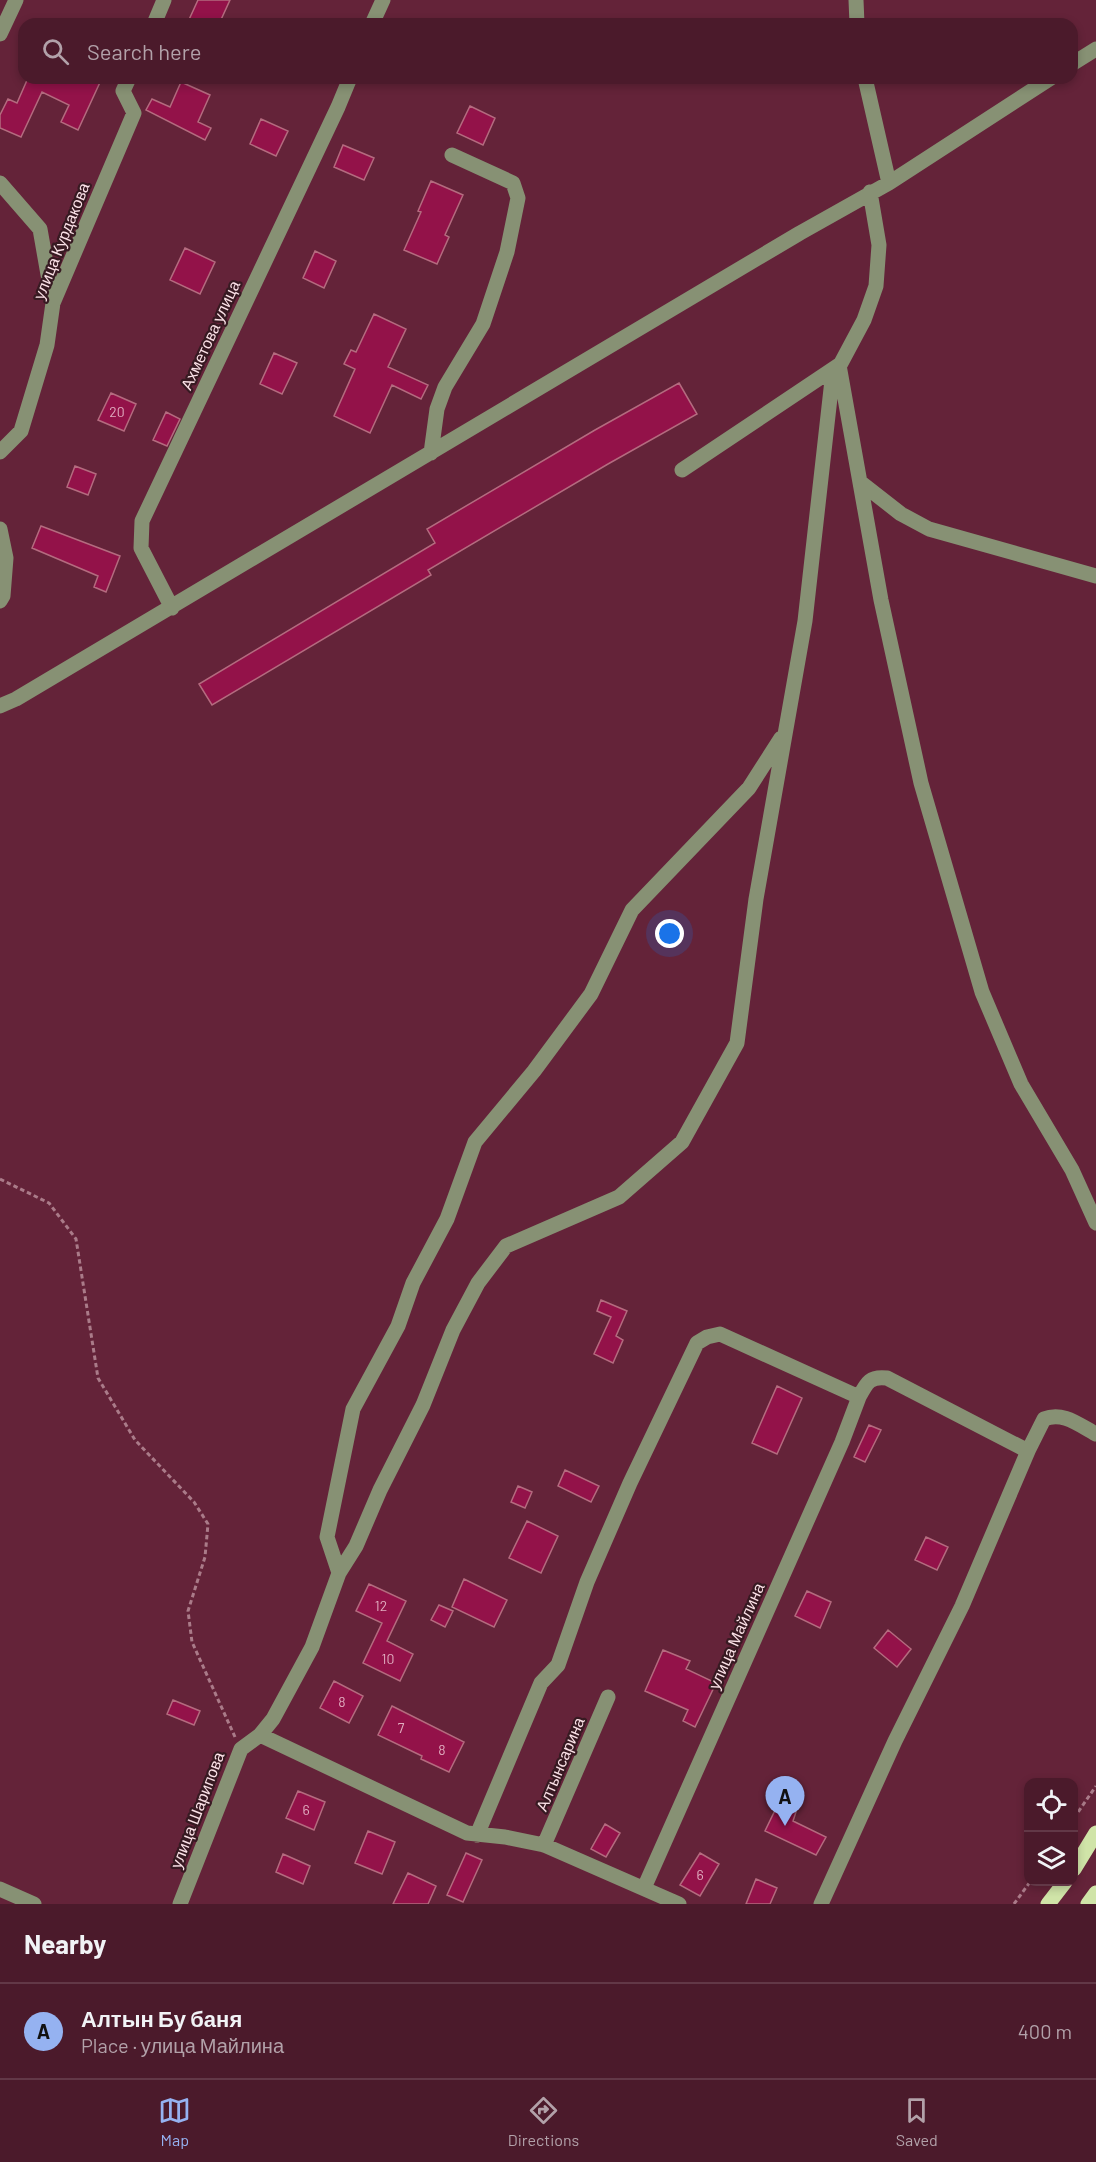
<!DOCTYPE html>
<html lang="en">
<head>
<meta charset="utf-8">
<style>
	:root { --surface:#4b1a2b; --page:#552737; --text:#f1f3f6; --muted:#b2a1a9; --line:#623847; --accent:#95b2f1 }
	body { margin:0; font-family:Barlow,sans-serif; background:var(--page); color:var(--text) }
	.controls { position:absolute; right:18px; bottom:18px; display:grid; overflow:hidden; border-radius:12px; box-shadow:0 3px 9px #0003 }
	.controls button { width:54px; height:54px; display:grid; place-items:center; padding:0; border:0; border-bottom:2px solid var(--line); background:var(--surface); color:var(--text); font:30px sans-serif }
	.you { position:absolute; left:670px; top:934px; width:21px; height:21px; margin:-15px; border:4px solid #fff; border-radius:50%; background:#1a73e8; box-shadow:0 0 0 9px #1a73e833 }
	.badge { display:grid; place-items:center; width:39px; height:39px; border-radius:50%; background:var(--accent); color:#111; font-size:20px; font-weight:700 }
	.pin { position:absolute; translate:-50% -50px; filter:drop-shadow(0 2px 3px #0008) }
	.pin::after { content:''; position:absolute; top:32px; width:21px; height:18px; background:inherit; clip-path:polygon(0 0,100% 0,50% 100%) }
	.list { margin:0; padding:0; list-style:none }
	h2 { display:flex; justify-content:space-between; align-items:center; height:78px; margin:0; padding:0 24px; font-size:26px }
	h2 small { font-size:20px; font-weight:400; color:var(--muted) }
	.list li { display:grid; grid-template-columns:39px 1fr auto; gap:18px; align-items:center; box-sizing:border-box; height:96px; padding:0 24px; border-top:2px solid var(--line) }
	.list b { display:block; font-size:22px; white-space:nowrap }
	.list p { margin:0; font-size:20px; white-space:nowrap; color:var(--muted) }
	.list em { font-size:20px; font-style:normal; color:var(--muted) }
	.icon { flex:none; width:33px; height:33px; fill:none; stroke:currentColor; stroke-width:2; stroke-linecap:round; stroke-linejoin:round }
	.map { position:relative; flex:none; width:1096px; height:1904px; overflow:hidden }
	.search { position:absolute; background:var(--surface); box-shadow:0 3px 9px #0003; left:18px; right:18px; top:18px; height:66px; display:flex; align-items:center; gap:15px; box-sizing:border-box; padding:0 21px; border-radius:18px; color:var(--muted); font-size:22px }
	.sheet { height:174px; background:var(--surface) }
	nav { display:flex; justify-content:space-around; align-items:center; box-sizing:border-box; height:84px; border-top:2px solid var(--line); background:var(--surface); font-size:16px; color:var(--muted) }
	nav a { display:grid; justify-items:center; gap:3px }
	nav .on { color:var(--accent) }
	.map>svg:first-child { display:block }
	.building { fill:#931249; stroke:#b46b7f; stroke-width:1.5 }
	.lines { fill:none; stroke-linecap:round; stroke-linejoin:round }
	.path { stroke:#aa7b89; stroke-width:3; stroke-dasharray:4.5 3; stroke-linecap:butt }
	.minor { stroke:#879174; stroke-width:15 }
	.major { stroke:#d0e4a8; stroke-width:15 }
	.labels { text-anchor:middle; stroke-width:4.5; stroke-linejoin:round; paint-order:stroke }
	.number-label { font-size:14px; fill:#e1adc0 }
	.street-label { font-size:16px; fill:#fbe1e7; stroke:#371a22 }
</style>
</head>
<body>
<div class="map">
<svg width="1096" height="1904" viewBox="0 0 1096 1904">
	<rect width="100%" height="100%" fill="#642339"/>
	<path class="building" d="M198,0H230L219,24H187Z
		M28,78H102L78,130L61,122L69,105L42,92L21,137L0,128V115L8,99L17,103Z
		M181,82L210,95L198,122L211,128L205,140L146,110L152,99L170,107Z
		M470,106L495,118L483,145L457,133Z
		M261,119L288,131L276,156L250,144Z
		M343,145L374,158L364,180L334,167Z
		M431,181L463,195L445,235L449,237L437,264L404,250L421,212L418,211Z
		M185,248L215,262L200,294L170,280Z
		M315,251L336,261L324,288L303,278Z
		M374,314L406,329L388,367L428,385L421,399L392,385L370,433L334,416L355,369L344,364L351,350L356,352Z
		M274,353L297,363L282,394L260,384Z
		M679,383L697,414L608,464L428,570L431,575L212,705L199,684L435,543L427,529L595,430Z
		M111,393L136,404L124,431L98,420Z
		M166,412L180,419L167,446L153,440Z
		M75,466L96,474L88,495L67,487Z
		M41,526L120,556L106,592L94,587L98,576L32,548Z
		M601,1300L627,1311L616,1336L623,1340L613,1363L594,1354L611,1317L597,1311Z
		M777,1386L802,1398L777,1454L752,1443Z
		M869,1425L881,1430L865,1462L854,1457Z
		M565,1470L599,1486L591,1502L558,1486Z
		M518,1486L532,1492L525,1508L511,1502Z
		M527,1521L558,1536L541,1573L509,1558Z
		M926,1537L948,1547L937,1570L915,1560Z
		M464,1579L507,1600L494,1627L452,1607Z
		M369,1584L406,1601L387,1641L413,1654L400,1681L363,1663L382,1623L356,1611Z
		M807,1591L831,1602L820,1628L795,1616Z
		M439,1605L453,1611L445,1627L431,1620Z
		M888,1630L911,1649L897,1667L874,1648Z
		M663,1650L690,1661L686,1669L716,1683L695,1727L683,1721L688,1710L645,1691Z
		M334,1681L363,1696L349,1723L320,1708Z
		M173,1700L200,1711L194,1725L167,1714Z
		M392,1706L464,1742L449,1772L421,1759L422,1756L378,1735Z
		M298,1791L325,1802L314,1830L286,1818Z
		M781,1798L798,1806L793,1821L826,1837L816,1855L765,1831Z
		M605,1824L620,1833L606,1857L591,1849Z
		M368,1831L395,1842L382,1874L355,1863Z
		M466,1853L482,1860L463,1902L447,1895Z
		M700,1853L719,1864L700,1896L680,1885Z
		M283,1854L310,1866L303,1884L276,1872Z
		M408,1873L436,1886L428,1904H393Z
		M756,1879L777,1888L770,1904H746Z"/>
	<g class="lines">
		<path class="path" d="M0,1179L49,1203L76,1239L98,1378L135,1440L194,1502L208,1524L205,1557L188,1611L192,1642L235,1737
			M1074,1818L1096,1786
			M1014,1904L1030,1882"/>
		<path class="minor" d="M856,0L857,24
			M154,24L164,0
			M372,24L383,0
			M0,34L16,0
			M1072,64L1096,49
			M865,78L889,183
			M0,183L40,229L53,303
			M0,452L21,431L47,345L53,303L134,113L123,91L129,78
			M431,453L437,409L445,387L483,324L507,252L518,198L513,183L452,155
			M682,470L839,365L881,600L921,783L982,992L1021,1084L1072,1170L1096,1223
			M860,482L901,514L929,529L1096,576
			M0,529L6,558L3,596L0,601
			M172,608L141,548L142,521L338,107L350,78
			M0,706L16,699L800,233L889,183L1051,78
			M339,1573L327,1537L353,1409L398,1326L413,1283L447,1219L475,1142L534,1071L591,994L632,910L749,788L781,738
			M260,1735L467,1833L505,1837L544,1845L679,1904
			M477,1835L541,1683L558,1665L587,1582L630,1483L697,1343L707,1337L720,1334L859,1397C867,1382 870,1376 887,1378L1028,1451
			M544,1845L608,1697
			M644,1888L842,1442L859,1397
			M0,1889L34,1904
			M180,1904L241,1749L260,1735L273,1719L312,1647L339,1573L356,1546L380,1490L423,1405L453,1330L478,1283L506,1246L619,1197L682,1142L737,1043L756,899L805,621L832,380L864,320L876,286L879,245L870,192
			M821,1904L895,1741L962,1606L1028,1451L1044,1419C1063,1411 1079,1425 1096,1434"/>
		<path class="major" d="M1074,1869L1096,1833
			M1048,1904L1065,1882
			M1088,1904L1096,1893"/>
	</g>
	<g class="labels">
		<g class="number-label">
			<text x="117" y="417">20</text>
			<text x="381" y="1611">12</text>
			<text x="388" y="1664">10</text>
			<text x="342" y="1707">8</text>
			<text x="401" y="1733">7</text>
			<text x="442" y="1755">8</text>
			<text x="306" y="1815">6</text>
			<text x="700" y="1880">6</text>
		</g>
		<g class="street-label">
			<text transform="translate(61 241) rotate(-68)" y="6">улица Курдакова</text>
			<text transform="translate(210 335) rotate(-65)" y="6">Ахметова улица</text>
			<text transform="translate(736 1636) rotate(-66)" y="6">улица Майлина</text>
			<text transform="translate(560 1764) rotate(-67)" y="6">Алтынсарина</text>
			<text transform="translate(197 1810) rotate(-69)" y="6">улица Шарипова</text>
		</g>
	</g>
</svg>
<div class="controls">
<button><svg class="icon" aria-label="locate" viewBox="0 0 24 24"><circle cx="12" cy="12" r="6"/><path d="M12 2v4M12 18v4M2 12h4M18 12h4"/></svg></button>
<button><svg class="icon" aria-label="layers" viewBox="0 0 24 24"><path d="M12 4l9 5-9 5-9-5zM3 14l9 5 9-5"/></svg></button>
</div>
<div class="you"></div>
<div class="pin badge" style="left:785px;top:1826px">A</div>
<div class="search"><svg class="icon" aria-label="search" viewBox="0 0 24 24"><circle cx="10" cy="10" r="6"/><path d="M15 15l6 6"/></svg>Search here</div>
</div>
<section class="sheet">
<h2>Nearby<small></small></h2>
<ul class="list">
<li><span class="badge">A</span><div><b>Алтын Бу баня</b><p>Place · улица Майлина</p></div><em>400 m</em></li>
</ul>
</section>
<nav>
<a class="on"><svg class="icon" aria-label="map" viewBox="0 0 24 24"><path d="M3 6l6-2 6 2 6-2v14l-6 2-6-2-6 2zM9 4v14M15 6v14"/></svg>Map</a>
<a><svg class="icon" aria-label="directions" viewBox="0 0 24 24"><path d="M12 3l9 9-9 9-9-9zM9 14v-3h6M13 9l2 2-2 2"/></svg>Directions</a>
<a><svg class="icon" aria-label="saved" viewBox="0 0 24 24"><path d="M7 4h10v16l-5-4-5 4z"/></svg>Saved</a>
</nav>
</body>
</html>
